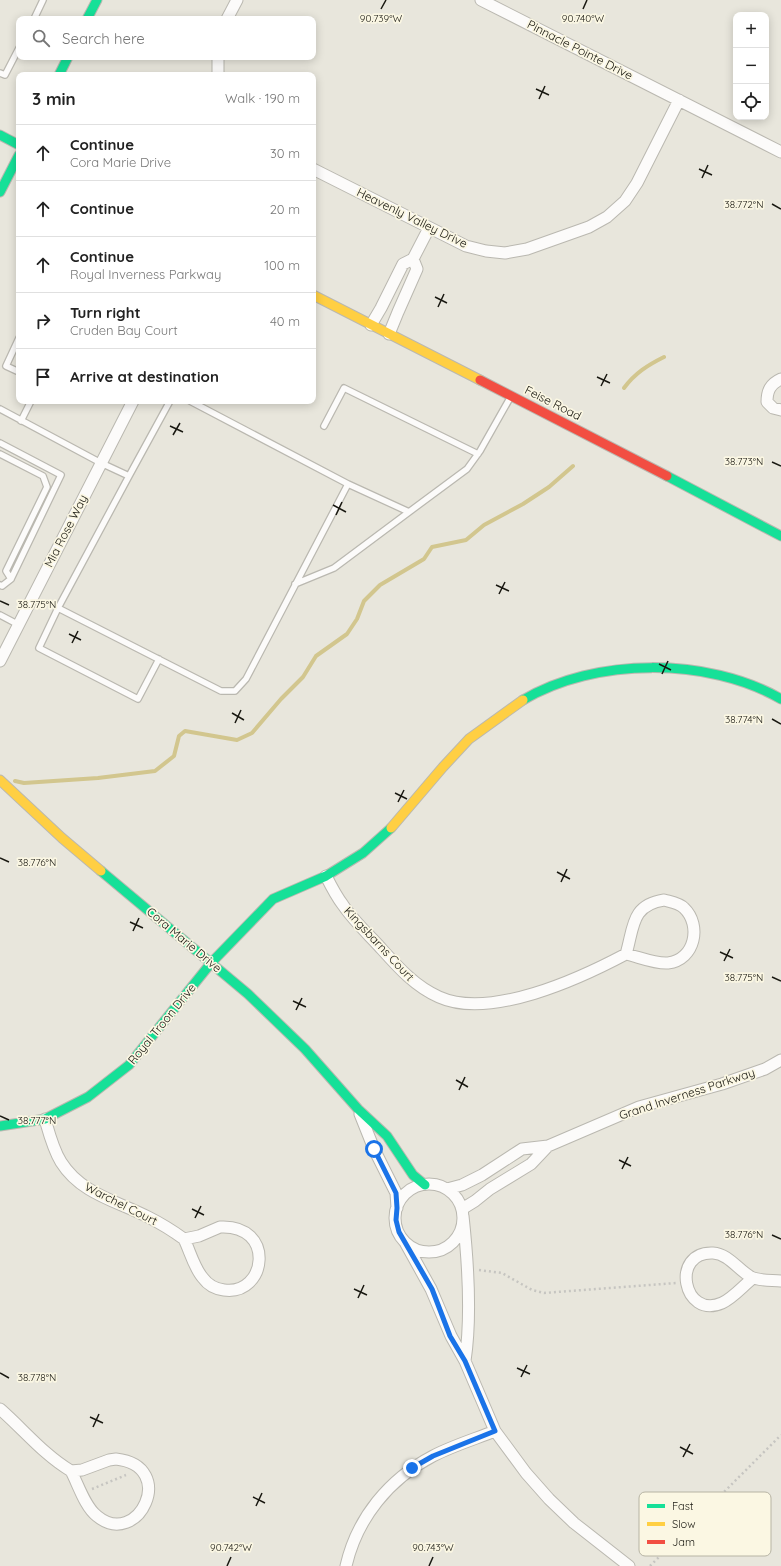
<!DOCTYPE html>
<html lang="en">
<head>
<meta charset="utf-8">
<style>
	:root { --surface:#fff; --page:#f6f6f6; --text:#222; --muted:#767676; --line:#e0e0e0 }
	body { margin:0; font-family:Quicksand,sans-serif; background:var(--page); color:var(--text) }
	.controls { position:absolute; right:12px; top:12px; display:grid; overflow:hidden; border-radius:8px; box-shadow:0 2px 10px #0003 }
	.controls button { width:36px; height:36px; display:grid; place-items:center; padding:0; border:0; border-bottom:1px solid var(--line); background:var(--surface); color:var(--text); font:20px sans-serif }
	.stop { position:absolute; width:12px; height:12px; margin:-9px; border:3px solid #1a73e8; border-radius:50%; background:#fff }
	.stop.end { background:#1a73e8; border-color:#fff; box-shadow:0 1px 4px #0008 }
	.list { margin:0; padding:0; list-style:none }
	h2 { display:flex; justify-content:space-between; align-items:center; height:52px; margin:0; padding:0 16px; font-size:17px }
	h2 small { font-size:13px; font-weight:400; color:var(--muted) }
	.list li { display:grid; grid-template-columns:26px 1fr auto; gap:12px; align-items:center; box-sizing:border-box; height:56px; padding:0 16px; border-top:1px solid var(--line) }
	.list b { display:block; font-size:15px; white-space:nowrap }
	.list p { margin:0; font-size:13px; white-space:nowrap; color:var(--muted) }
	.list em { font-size:13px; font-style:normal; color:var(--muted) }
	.icon { flex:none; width:22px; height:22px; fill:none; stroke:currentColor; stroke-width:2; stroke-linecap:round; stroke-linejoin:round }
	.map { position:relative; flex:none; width:781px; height:1566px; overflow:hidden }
	.search { position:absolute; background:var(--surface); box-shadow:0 2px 10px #0003; left:16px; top:16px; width:300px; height:44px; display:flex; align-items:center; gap:10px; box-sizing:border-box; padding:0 14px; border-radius:8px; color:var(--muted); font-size:15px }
	.panel { position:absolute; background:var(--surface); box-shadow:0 2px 10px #0003; left:16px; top:72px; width:300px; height:332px; border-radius:8px }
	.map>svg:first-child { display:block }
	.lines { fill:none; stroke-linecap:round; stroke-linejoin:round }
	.stream { stroke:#d2c68e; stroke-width:4 }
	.lane-casing { stroke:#bab8b0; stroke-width:8 }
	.street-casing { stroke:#bab8b0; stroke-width:13 }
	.fast-casing { stroke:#bab8b0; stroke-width:11 }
	.slow-casing { stroke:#bab8b0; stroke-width:11 }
	.jam-casing { stroke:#bab8b0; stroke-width:11 }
	.path { stroke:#c6c5c1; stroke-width:2.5; stroke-dasharray:2 3; stroke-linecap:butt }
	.lane { stroke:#fcfbfa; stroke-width:5.5 }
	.street { stroke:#fcfbfa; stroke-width:11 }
	.fast { stroke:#16e098; stroke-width:9 }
	.slow { stroke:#ffcf43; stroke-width:9 }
	.jam { stroke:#f24e42; stroke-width:9 }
	.route { stroke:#1a73e8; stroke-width:5 }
	.ticks { fill:none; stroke:#191811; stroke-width:1.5 }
	.labels { text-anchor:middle; stroke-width:3.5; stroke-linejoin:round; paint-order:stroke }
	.street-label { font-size:12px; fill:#191811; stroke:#fbf7e3 }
	.key { fill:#fbf7e3; stroke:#b7b4a4; stroke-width:1 }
	.key-label { font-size:11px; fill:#191811 }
	.ticks-label { font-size:10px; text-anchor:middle; fill:#191811; stroke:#fbf7e3; stroke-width:3.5; stroke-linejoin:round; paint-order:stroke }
</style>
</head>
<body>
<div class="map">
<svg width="781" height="1566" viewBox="0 0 781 1566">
	<rect width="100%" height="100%" fill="#e8e6dc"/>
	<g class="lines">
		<path class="stream" d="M624,388C635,373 648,365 664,357
			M15,781L24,783L98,778L155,771L174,756L179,736L185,731L237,740L252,733L281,699L303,677L316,656L347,634L357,619L364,601L380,585L424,559L432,547L466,540L484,525L523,504L549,487L573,466"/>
		<g class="lane-casing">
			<path id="lane" d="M34,19L43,0
				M0,73L5,75L19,48
				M19,338L6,366L19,372
				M0,409L101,463L129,476L58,608L221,691H235L246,679L348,484L190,401
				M21,421L31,401
				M324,426L344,388L478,454
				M0,443L61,475L11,579L2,586L0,585
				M0,454L43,476L47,487L6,571L11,579
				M129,476L170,401
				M409,512L467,469L480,451L510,398
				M295,584L334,568L409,512L348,484
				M58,608L39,648L138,699L159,659
				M0,615L19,625"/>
		</g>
		<g class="street-casing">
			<path id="street" d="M481,0L781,152
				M227,19L237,0
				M218,57V75
				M313,169L466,246L486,251L505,253L527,249L589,227L607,217L625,201L637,183L679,100
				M371,325L381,308L403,264L413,259L429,228
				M389,334L398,312L417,269L413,259
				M781,379C770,384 767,391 767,402L773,408L781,410
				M0,661L133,401
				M326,876C331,886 336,896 343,905C353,920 367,933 379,946C397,966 414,986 439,997C490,1020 579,979 626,954
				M664,900C671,902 679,903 684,908C702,925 695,960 668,963C655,964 639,957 626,954C634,927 631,905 664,900Z
				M360,1114L374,1149L396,1193L397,1208
				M45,1119C49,1133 53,1149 61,1162C81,1194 117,1201 148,1217C160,1223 173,1231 184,1239
				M395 1218a34 34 0 1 1 68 0a34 34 0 1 1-68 0Z
				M447,1189L462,1185L482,1175L522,1149L548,1146L639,1107L722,1084L765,1069L781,1060
				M462,1209L475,1201L490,1189L531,1164L548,1146
				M220,1227C276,1224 267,1296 224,1290C216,1289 208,1285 203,1278C194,1268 190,1251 184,1239L199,1236Z
				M405,1242L431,1289L451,1336L465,1361C472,1315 468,1262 463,1216
				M753,1278C743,1286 733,1298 722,1303C683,1320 670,1251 713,1253C729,1254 738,1270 751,1277C759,1281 772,1280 781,1281
				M465,1361L495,1431L526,1473L549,1499L574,1523L629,1566
				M0,1409C24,1430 44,1455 71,1471
				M116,1459C179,1466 138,1550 97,1516C85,1507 78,1484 71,1471L82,1470L109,1460Z
				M346,1566C357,1518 389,1479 433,1456C452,1446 475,1439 495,1431"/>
		</g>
		<g class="fast-casing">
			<path id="fast" d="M87,19L97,0
				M59,75L68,57
				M0,135L19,145
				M0,192L19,155
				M667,476L781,536
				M523,700C595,657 708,657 781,699
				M101,871L248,994L305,1049L358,1109L387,1136L413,1175L425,1185
				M0,1126L45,1119L88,1097L129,1065L211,963L273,899L326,876L363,853L391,828"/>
		</g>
		<g class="slow-casing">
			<path id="slow" d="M313,295L480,380
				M0,780L62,838L101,871
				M391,828L443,767L469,739L523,700"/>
		</g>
		<g class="jam-casing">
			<path id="jam" d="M480,380L667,476"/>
		</g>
		<path class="path" d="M479,1270L502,1273L532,1290L544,1293L676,1283
			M92,1489L126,1475
			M650,1566L781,1435"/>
		<use href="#lane" class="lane"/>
		<use href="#street" class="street"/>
		<use href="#fast" class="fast"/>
		<use href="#slow" class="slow"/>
		<use href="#jam" class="jam"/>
	</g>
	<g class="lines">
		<path class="route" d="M374,1149L396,1193L397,1208L396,1220L399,1232L432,1289L450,1336L465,1361L495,1431L433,1456L412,1468"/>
	</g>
	<path class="ticks" d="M381,9L386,0M583,9L587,0M536,89L549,95M539,99L545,86M699,169L712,175M702,178L708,165M772,204L781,209M435,297L447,303M438,307L444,294M597,377L610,383M601,386L607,374M170,426L183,432M173,435L180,423M772,462L781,466M333,505L346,512M336,515L342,502M496,585L509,591M499,594L505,582M0,601L9,605M69,634L81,640M72,643L78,631M659,664L671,670M662,674L668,661M232,713L244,720M772,719L781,724M235,723L241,710M395,793L407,799M398,802L404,790M0,858L9,862M557,872L570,879M561,882L567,869M130,922L143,928M133,931L139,918M720,952L733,958M724,961L730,949M772,977L781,981M293,1001L306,1007M296,1010L302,998M456,1080L468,1087M459,1090L465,1077M0,1116L9,1120M619,1160L631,1166M622,1169L628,1157M192,1209L204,1215M195,1218L201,1206M772,1235L781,1239M354,1289L367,1295M358,1298L364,1285M517,1368L530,1374M0,1373L9,1378M521,1377L527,1365M90,1417L103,1423M93,1427L99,1414M680,1447L693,1454M683,1457L690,1444M253,1497L265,1503M256,1506L262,1493M227,1566L231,1557M429,1566L433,1557"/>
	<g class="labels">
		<g class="street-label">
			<text transform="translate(580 50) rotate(27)" y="4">Pinnacle Pointe Drive</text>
			<text transform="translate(412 218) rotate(26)" y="4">Heavenly Valley Drive</text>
			<text transform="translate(553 403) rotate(27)" y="4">Feise Road</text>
			<text transform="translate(66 531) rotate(-63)" y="4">Mia Rose Way</text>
			<text transform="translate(184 940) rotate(40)" y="4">Cora Marie Drive</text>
			<text transform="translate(379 944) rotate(47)" y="4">Kingsbarns Court</text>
			<text transform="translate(162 1024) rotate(-51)" y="4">Royal Troon Drive</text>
			<text transform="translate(687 1094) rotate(-18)" y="4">Grand Inverness Parkway</text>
			<text transform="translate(121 1204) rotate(27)" y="4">Warchel Court</text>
		</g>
	</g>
	<rect x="639" y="1492" width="132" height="64" rx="6" class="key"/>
	<rect x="647" y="1504" width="18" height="4" fill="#16e098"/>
	<rect x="647" y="1522" width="18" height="4" fill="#ffcf43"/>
	<rect x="647" y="1540" width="18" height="4" fill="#f24e42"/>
	<g class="key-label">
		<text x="672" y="1510">Fast</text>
		<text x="672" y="1528">Slow</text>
		<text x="672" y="1546">Jam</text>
	</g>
	<g class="ticks-label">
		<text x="381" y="22">90.739°W</text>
		<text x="583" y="22">90.740°W</text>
		<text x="744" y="208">38.772°N</text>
		<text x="744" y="465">38.773°N</text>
		<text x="37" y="608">38.775°N</text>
		<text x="744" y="723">38.774°N</text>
		<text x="37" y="866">38.776°N</text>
		<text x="744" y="981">38.775°N</text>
		<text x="37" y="1124">38.777°N</text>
		<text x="744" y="1238">38.776°N</text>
		<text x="37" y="1381">38.778°N</text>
		<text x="231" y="1551">90.742°W</text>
		<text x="433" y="1551">90.743°W</text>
	</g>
</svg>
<div class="controls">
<button>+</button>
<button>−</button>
<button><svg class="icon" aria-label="locate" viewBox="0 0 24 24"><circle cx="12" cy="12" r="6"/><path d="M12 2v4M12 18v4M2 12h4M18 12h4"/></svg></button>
</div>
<div class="stop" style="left:374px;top:1149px"></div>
<div class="stop end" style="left:412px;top:1468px"></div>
<div class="search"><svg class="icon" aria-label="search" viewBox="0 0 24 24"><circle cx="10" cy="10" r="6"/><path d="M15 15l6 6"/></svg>Search here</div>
<section class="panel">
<h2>3 min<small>Walk · 190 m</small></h2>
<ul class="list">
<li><svg class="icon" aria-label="ahead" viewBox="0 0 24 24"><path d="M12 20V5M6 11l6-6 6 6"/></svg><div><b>Continue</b><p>Cora Marie Drive</p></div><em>30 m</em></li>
<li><svg class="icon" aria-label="ahead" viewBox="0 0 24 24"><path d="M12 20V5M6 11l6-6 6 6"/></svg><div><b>Continue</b></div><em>20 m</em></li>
<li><svg class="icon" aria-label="ahead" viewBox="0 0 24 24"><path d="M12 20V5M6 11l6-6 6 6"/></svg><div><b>Continue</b><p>Royal Inverness Parkway</p></div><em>100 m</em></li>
<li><svg class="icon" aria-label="right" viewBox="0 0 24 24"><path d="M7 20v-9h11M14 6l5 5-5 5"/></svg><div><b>Turn right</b><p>Cruden Bay Court</p></div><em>40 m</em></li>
<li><svg class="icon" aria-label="arrive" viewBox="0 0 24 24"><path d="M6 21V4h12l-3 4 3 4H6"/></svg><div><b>Arrive at destination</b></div></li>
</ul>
</section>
</div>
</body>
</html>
